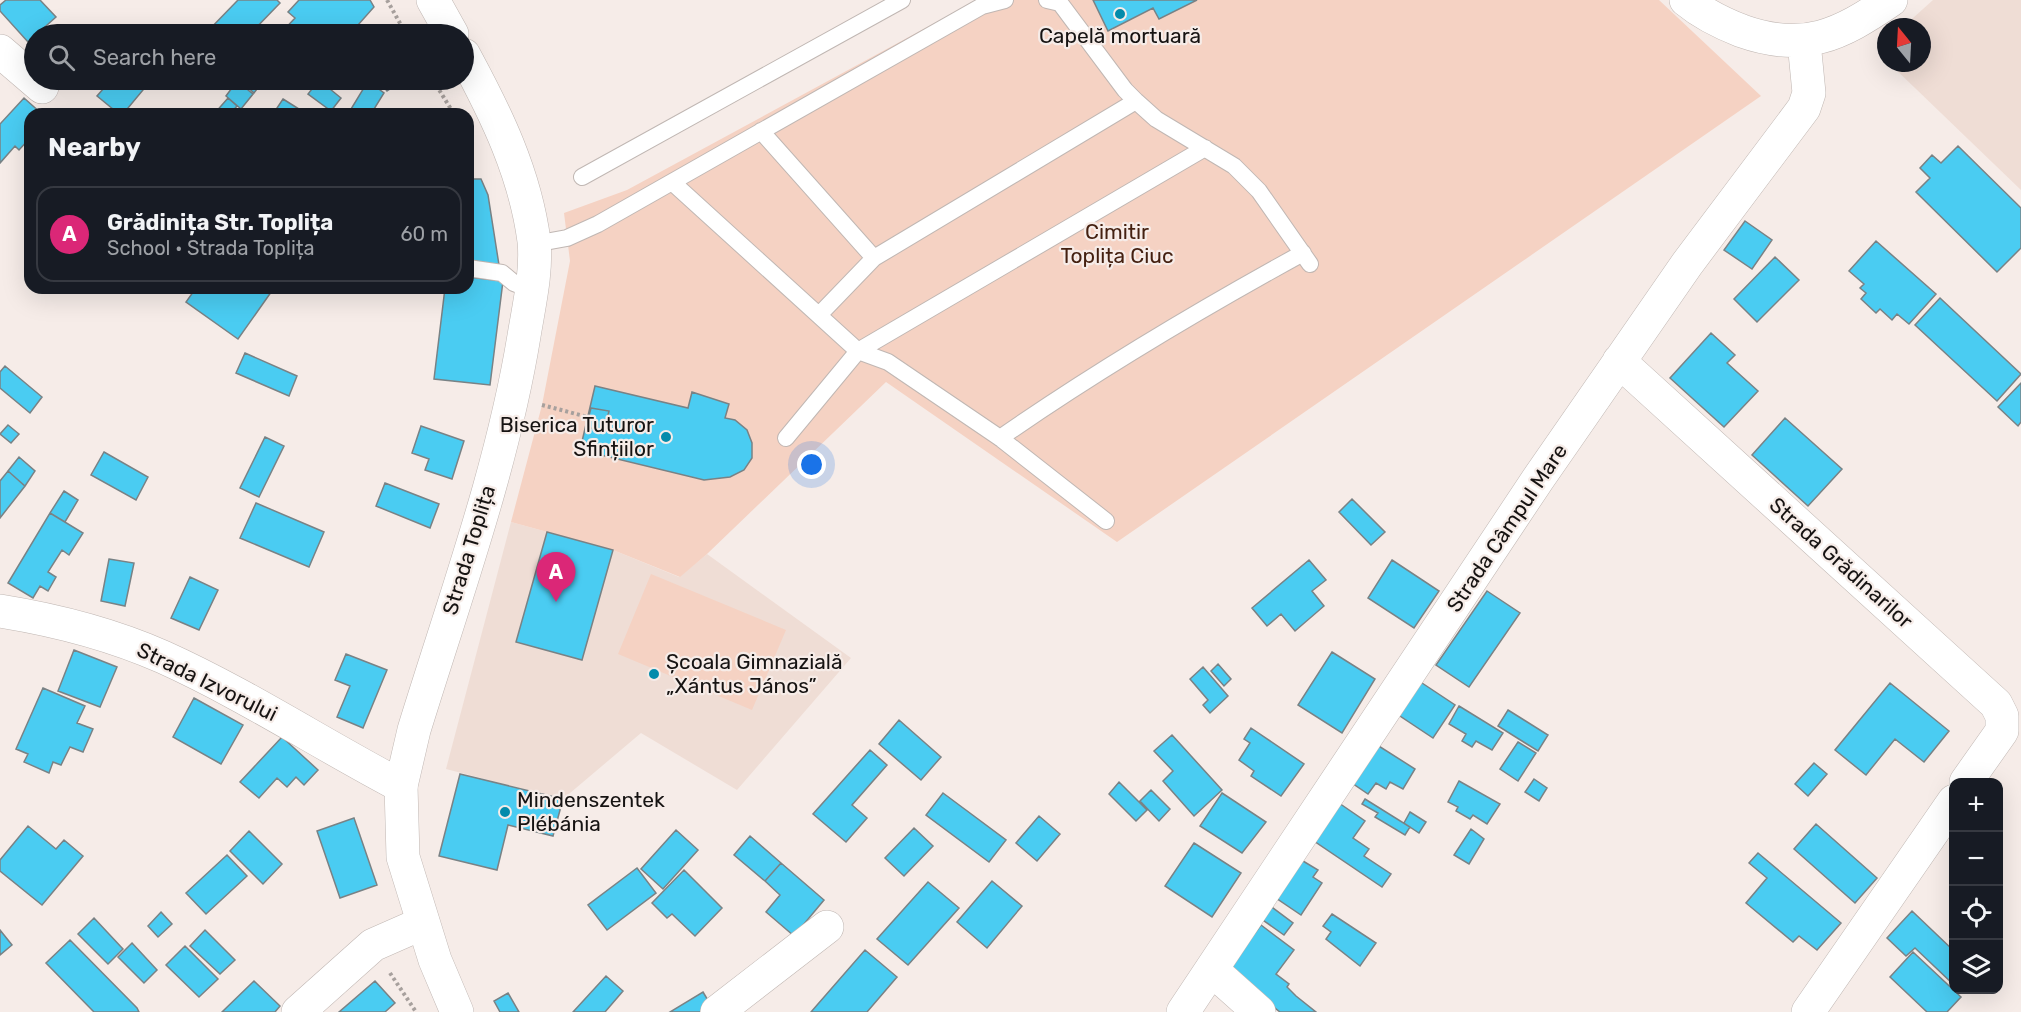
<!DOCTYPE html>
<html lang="en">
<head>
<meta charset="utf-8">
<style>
	:root { --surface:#171b24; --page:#20242c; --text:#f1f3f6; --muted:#9ea1a6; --line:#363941; --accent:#db2777 }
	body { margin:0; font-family:Rubik,sans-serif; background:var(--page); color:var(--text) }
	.controls { position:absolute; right:18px; bottom:18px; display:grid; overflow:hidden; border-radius:12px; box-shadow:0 6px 24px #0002 }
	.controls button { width:54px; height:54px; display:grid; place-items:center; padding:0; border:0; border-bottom:2px solid var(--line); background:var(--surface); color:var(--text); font:30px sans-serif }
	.compass { position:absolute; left:1877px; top:18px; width:54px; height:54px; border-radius:50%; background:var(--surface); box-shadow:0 6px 24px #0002; rotate:342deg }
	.you { position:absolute; left:812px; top:465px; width:21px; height:21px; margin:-15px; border:4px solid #fff; border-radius:50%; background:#1a73e8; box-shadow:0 0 0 9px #1a73e833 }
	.badge { display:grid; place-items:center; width:39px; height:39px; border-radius:50%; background:var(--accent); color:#fff; font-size:20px; font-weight:700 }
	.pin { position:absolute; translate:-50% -50px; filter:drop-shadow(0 2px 3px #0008) }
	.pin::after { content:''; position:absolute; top:32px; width:21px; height:18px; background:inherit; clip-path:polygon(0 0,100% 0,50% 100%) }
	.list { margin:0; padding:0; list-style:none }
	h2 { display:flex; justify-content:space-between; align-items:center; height:78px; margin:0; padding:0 24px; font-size:26px }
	h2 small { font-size:20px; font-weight:400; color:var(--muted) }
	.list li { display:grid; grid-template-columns:39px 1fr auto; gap:18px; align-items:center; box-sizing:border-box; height:96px; margin:0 12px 12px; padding:0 12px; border:2px solid var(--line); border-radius:18px }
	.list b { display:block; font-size:22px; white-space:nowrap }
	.list p { margin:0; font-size:20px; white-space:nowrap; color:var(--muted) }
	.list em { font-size:20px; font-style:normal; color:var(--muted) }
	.icon { flex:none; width:33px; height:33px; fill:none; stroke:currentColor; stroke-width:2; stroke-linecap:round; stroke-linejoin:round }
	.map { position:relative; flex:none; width:2021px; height:1012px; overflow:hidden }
	.search { position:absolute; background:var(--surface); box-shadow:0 6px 24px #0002; left:24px; top:24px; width:450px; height:66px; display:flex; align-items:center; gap:15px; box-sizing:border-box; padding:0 21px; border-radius:33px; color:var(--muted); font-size:22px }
	.panel { position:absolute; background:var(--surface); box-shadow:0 6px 24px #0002; left:24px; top:108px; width:450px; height:186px; border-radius:18px }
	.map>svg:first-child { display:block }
	.built { fill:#efddd5 }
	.green { fill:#f5d2c3 }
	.building { fill:#4accf2; stroke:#798285; stroke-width:1.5 }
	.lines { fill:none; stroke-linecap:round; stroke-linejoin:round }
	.service-casing { stroke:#c0b7b3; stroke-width:18 }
	.minor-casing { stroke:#c0b7b3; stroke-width:34 }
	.secondary-casing { stroke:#c0b7b3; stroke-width:34 }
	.primary-casing { stroke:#c0b7b3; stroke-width:34 }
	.path { stroke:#a7a09d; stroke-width:4; stroke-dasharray:3 3; stroke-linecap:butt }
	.service { stroke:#fff; stroke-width:16 }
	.minor { stroke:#fff; stroke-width:33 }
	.secondary { stroke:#fff; stroke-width:33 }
	.primary { stroke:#fff; stroke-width:33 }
	.poi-dot { fill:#038bab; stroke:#f6ece8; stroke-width:2 }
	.labels { text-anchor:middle; stroke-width:4.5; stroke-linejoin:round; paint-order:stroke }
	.poi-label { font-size:21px; fill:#161312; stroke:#f6ece8; text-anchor:start }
	.park-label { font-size:21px; fill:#442010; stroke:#f6ece8 }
	.street-label { font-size:21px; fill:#161312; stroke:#f6ece8 }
</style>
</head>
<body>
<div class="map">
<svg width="2021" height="1012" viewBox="0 0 2021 1012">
	<rect width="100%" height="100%" fill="#f6ece8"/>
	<path class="built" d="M1933,0H2021V190L1889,63H1922V27H1903Z
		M511,522L613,550L679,577L707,554L851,658L737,790L641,733L563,799L446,769Z"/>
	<path class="green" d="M977,0H1659L1761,96L1117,542L886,382L707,554L680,577L613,550L511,522L542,405L570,261L564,213L627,190Z
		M651,574L786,630L752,710L618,654Z"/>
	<path class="building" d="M6,0H40L56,17L28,42L0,11V5Z
		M238,0H277L280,3L250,34H205Z
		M299,0H370L374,7L350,34H280L295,18L288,12Z
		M1093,0H1197L1159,19L1153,8L1108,31Z
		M111,80H142L148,84L123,114H119L97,96Z
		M246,80H264L254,93L243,83Z
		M319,80L341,98L331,111L308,94Z
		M378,80H403L387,91Z
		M237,81L253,94L241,109L226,96Z
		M368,81L384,93L371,114H348Z
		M24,98L42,114H30V130L26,134L30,138L19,150L15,146L0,163V124Z
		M228,98L237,106L230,114H214Z
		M283,99L299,109L296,114H273Z
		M1958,146L2021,208V248L1997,272L1916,192L1930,178L1920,168L1932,155L1941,163Z
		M468,179H481L488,195L499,265L468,260Z
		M1745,221L1772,240L1752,269L1724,250Z
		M1876,241L1936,294L1909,324L1897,314L1892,320L1880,309L1876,313L1861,299L1866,293L1860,288L1864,284L1849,271Z
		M1775,257L1799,280L1757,322L1734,299Z
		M468,277L503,281L490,385L434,379L445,288H468Z
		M196,288H274L238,339L186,302Z
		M1940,298L2021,374L1997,401L1915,325Z
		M1711,333L1735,355L1727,363L1758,391L1724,427L1670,378Z
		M245,353L297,376L289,396L236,373Z
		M5,366L42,397L30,413L0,388V372Z
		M2021,383V422L2018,426L1998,407Z
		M595,386L688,408L692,392L729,404L725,418L735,420L747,430L752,443V458L744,470L730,477L704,480L580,450Z
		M591,408L609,411L604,431L586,427Z
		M1785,418L1842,469L1808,506L1752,455Z
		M8,425L19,434L11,443L0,434Z
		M421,426L464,441L452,479L425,470L429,459L412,453Z
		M265,437L284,446L259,497L240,488Z
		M104,452L148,477L136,500L91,475Z
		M19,457L35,471L25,486L8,471Z
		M8,471L25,486L0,518V481Z
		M385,483L439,504L430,528L376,506Z
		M64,491L78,500L65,522L50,513Z
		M1352,499L1385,532L1371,545L1339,512Z
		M256,503L324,532L309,567L240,538Z
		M50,513L83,533L69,555L62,550L48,572L56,577L48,591L40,586L33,598L8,583Z
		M547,532L613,550L582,660L516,642Z
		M109,559L134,563L125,606L101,601Z
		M1309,560L1326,580L1312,591L1324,606L1295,631L1281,614L1267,626L1252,608Z
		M1392,560L1439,591L1414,628L1368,598Z
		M190,577L218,590L199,630L171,618Z
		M1487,591L1520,613L1469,687L1436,665Z
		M74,650L117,667L100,707L58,691Z
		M1332,652L1375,679L1342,733L1298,705Z
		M346,654L387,670L363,728L337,717L350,686L335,680Z
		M1218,664L1231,679L1224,686L1211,671Z
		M1203,667L1228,696L1210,713L1203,705L1208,700L1190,679Z
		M1416,679L1455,705L1433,738L1394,712Z
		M1890,683L1949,731L1924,762L1895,739L1866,775L1835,750Z
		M43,688L85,706L77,723L93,729L83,752L70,747L61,765L53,762L49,773L24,762L28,754L16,749Z
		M194,698L243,725L221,764L173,737Z
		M1459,706L1503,733L1492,750L1476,741L1472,747L1462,741L1466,734L1449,724Z
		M1508,710L1548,735L1538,751L1498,726Z
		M899,720L941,757L921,780L879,744Z
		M1251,728L1304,764L1281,796L1251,776L1254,771L1239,760L1250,743L1244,739Z
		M1172,735L1222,790L1194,816L1163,781L1173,771L1154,751Z
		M282,737L318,770L304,785L296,777L287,787L277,778L259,798L240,782Z
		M1518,742L1536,753L1518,781L1500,769Z
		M1374,743L1415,769L1403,789L1390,782L1386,789L1376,783L1368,794L1349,781Z
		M870,750L887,765L852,805L867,818L846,842L813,814Z
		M1814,763L1827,774L1808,796L1795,784Z
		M460,774L563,799L553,836L508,825L497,870L439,856Z
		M1534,779L1547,788L1539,801L1525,792Z
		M1459,781L1500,804L1487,824L1473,815L1470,819L1456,811L1458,807L1448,802Z
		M1119,782L1147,810L1136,821L1109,794Z
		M1151,790L1170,809L1159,821L1140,801Z
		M943,793L1006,840L989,862L926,815Z
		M1222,793L1266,822L1242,853L1200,826Z
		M1365,799L1410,827L1405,835L1375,817L1378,813L1362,804Z
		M1336,801L1365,821L1353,838L1369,849L1364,856L1391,874L1382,887L1311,839Z
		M1410,812L1426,822L1419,833L1404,823Z
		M1039,816L1060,834L1037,861L1016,843Z
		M354,818L377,885L340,898L317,831Z
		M1816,824L1877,878L1855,903L1794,849Z
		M28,826L56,849L64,840L83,856L42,905L0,871V860Z
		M914,828L933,846L904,876L885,858Z
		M1471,829L1484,839L1469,864L1454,855Z
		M676,830L698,850L663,889L641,869Z
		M249,831L282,864L263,884L230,851Z
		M750,836L781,863L765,881L734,855Z
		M1194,843L1241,873L1212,917L1165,886Z
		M1758,853L1841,923L1817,950L1799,936L1793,942L1746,903L1767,878L1749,863Z
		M227,855L247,876L206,914L186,893Z
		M1298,858L1318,870L1313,877L1322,883L1301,915L1273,896Z
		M781,863L824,900L794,936L766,912L780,895L765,881Z
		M637,868L656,893L607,930L588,905Z
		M684,870L722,908L695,936L672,914L667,918L652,903Z
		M992,881L1022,906L987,948L957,922Z
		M928,882L959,908L908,965L877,939Z
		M1269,905L1293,923L1284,935L1260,918Z
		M1912,911L1954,951V985L1915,948L1906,956L1887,938Z
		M161,912L172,924L158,937L148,926Z
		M1332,914L1376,943L1360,966L1326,939L1331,932L1323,926Z
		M94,918L123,949L108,964L78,934Z
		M1261,925L1294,950L1276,974L1289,984L1287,987L1296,996L1316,1012H1280L1226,970Z
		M0,930L12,945L0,955Z
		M205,930L235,960L220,974L190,946Z
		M70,940L137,1008L139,1012H94L46,963Z
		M132,943L157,970L144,983L118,957Z
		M185,946L218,979L199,997L166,965Z
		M865,950L897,977L867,1012H811Z
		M1913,952L1961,997L1947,1012H1927L1890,977Z
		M606,976L623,991L605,1012H573Z
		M254,981L280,1006L275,1012H222Z
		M375,981L395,1003L385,1012H339Z
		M703,992L712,1007L704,1012H670Z
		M508,993L519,1012H500L494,1001Z"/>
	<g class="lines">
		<g class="service-casing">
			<path id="service" d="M1047,0L1060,3L1125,90L1136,101L1156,119L1234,166L1259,191L1310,264
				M761,131L874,258
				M582,177L902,0
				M672,182L858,351L888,362L1000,438L1106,521
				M534,244L567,238L598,224L982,6L1005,0
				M468,268L502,273L514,283L532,290
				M819,315L874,258L1136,101
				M786,438L858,351L1205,148
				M1000,438C1098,370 1199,310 1303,253"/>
		</g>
		<g class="minor-casing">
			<path id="minor" d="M1686,0C1703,14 1721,23 1742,31C1804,53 1840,35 1891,0
				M0,51L42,87
				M1619,361L1996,704L2002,716V731L1966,782
				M1212,970L1259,1012
				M298,1012L373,945L423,923
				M717,1012L827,927
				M1183,1012L1538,479L1687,264L1804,108L1809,93L1804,42
				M1808,1012L1954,801"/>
		</g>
		<g class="secondary-casing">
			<path id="secondary" d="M401,786L403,857L435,960L457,1012"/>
		</g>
		<g class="primary-casing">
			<path id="primary" d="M433,0L452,34
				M0,611C56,620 111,634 163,657C245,694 321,744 401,786L414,730C454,600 502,470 524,336C529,305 537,272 534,241C525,173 496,114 464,55"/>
		</g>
		<path class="path" d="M387,0L406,34
			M433,80L454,114
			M542,405L588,417
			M390,973L416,1012"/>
		<use href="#service" class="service"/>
		<use href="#minor" class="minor"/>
		<use href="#secondary" class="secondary"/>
		<use href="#primary" class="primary"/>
	</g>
	<g class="poi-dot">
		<circle cx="1120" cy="14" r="6"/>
		<circle cx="666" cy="437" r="6"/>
		<circle cx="654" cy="674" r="6"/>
		<circle cx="505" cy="812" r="6"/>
	</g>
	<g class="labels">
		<g class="poi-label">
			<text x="1120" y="43" text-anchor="middle">Capelă mortuară</text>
			<text x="654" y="432" text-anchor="end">Biserica Tuturor<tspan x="654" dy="24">Sfințiilor</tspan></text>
			<text x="666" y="669">Școala Gimnazială<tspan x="666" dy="24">„Xántus János”</tspan></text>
			<text x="517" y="807">Mindenszentek<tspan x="517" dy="24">Plébánia</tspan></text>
		</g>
		<g class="park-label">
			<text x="1117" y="239">Cimitir<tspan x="1117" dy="24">Toplița Ciuc</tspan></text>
		</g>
		<g class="street-label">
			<text transform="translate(1507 528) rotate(-56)" y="7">Strada Câmpul Mare</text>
			<text transform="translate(469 550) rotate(-73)" y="7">Strada Toplița</text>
			<text transform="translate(1841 563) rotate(42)" y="7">Strada Grădinarilor</text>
			<text transform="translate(207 682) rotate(26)" y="7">Strada Izvorului</text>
		</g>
	</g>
</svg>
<div class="controls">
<button>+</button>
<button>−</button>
<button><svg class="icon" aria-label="locate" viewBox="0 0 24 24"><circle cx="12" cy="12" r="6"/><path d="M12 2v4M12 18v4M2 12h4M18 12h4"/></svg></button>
<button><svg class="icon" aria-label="layers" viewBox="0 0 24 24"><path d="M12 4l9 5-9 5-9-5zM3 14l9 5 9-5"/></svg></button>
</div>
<svg class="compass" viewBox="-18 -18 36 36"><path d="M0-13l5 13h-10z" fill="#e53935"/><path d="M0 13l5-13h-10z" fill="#9ea1a6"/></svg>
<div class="you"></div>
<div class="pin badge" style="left:556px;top:602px">A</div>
<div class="search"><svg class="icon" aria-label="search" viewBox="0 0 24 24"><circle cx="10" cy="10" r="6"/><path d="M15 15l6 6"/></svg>Search here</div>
<section class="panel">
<h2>Nearby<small></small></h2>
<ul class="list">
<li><span class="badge">A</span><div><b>Grădinița Str. Toplița</b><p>School · Strada Toplița</p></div><em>60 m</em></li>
</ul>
</section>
</div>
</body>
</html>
